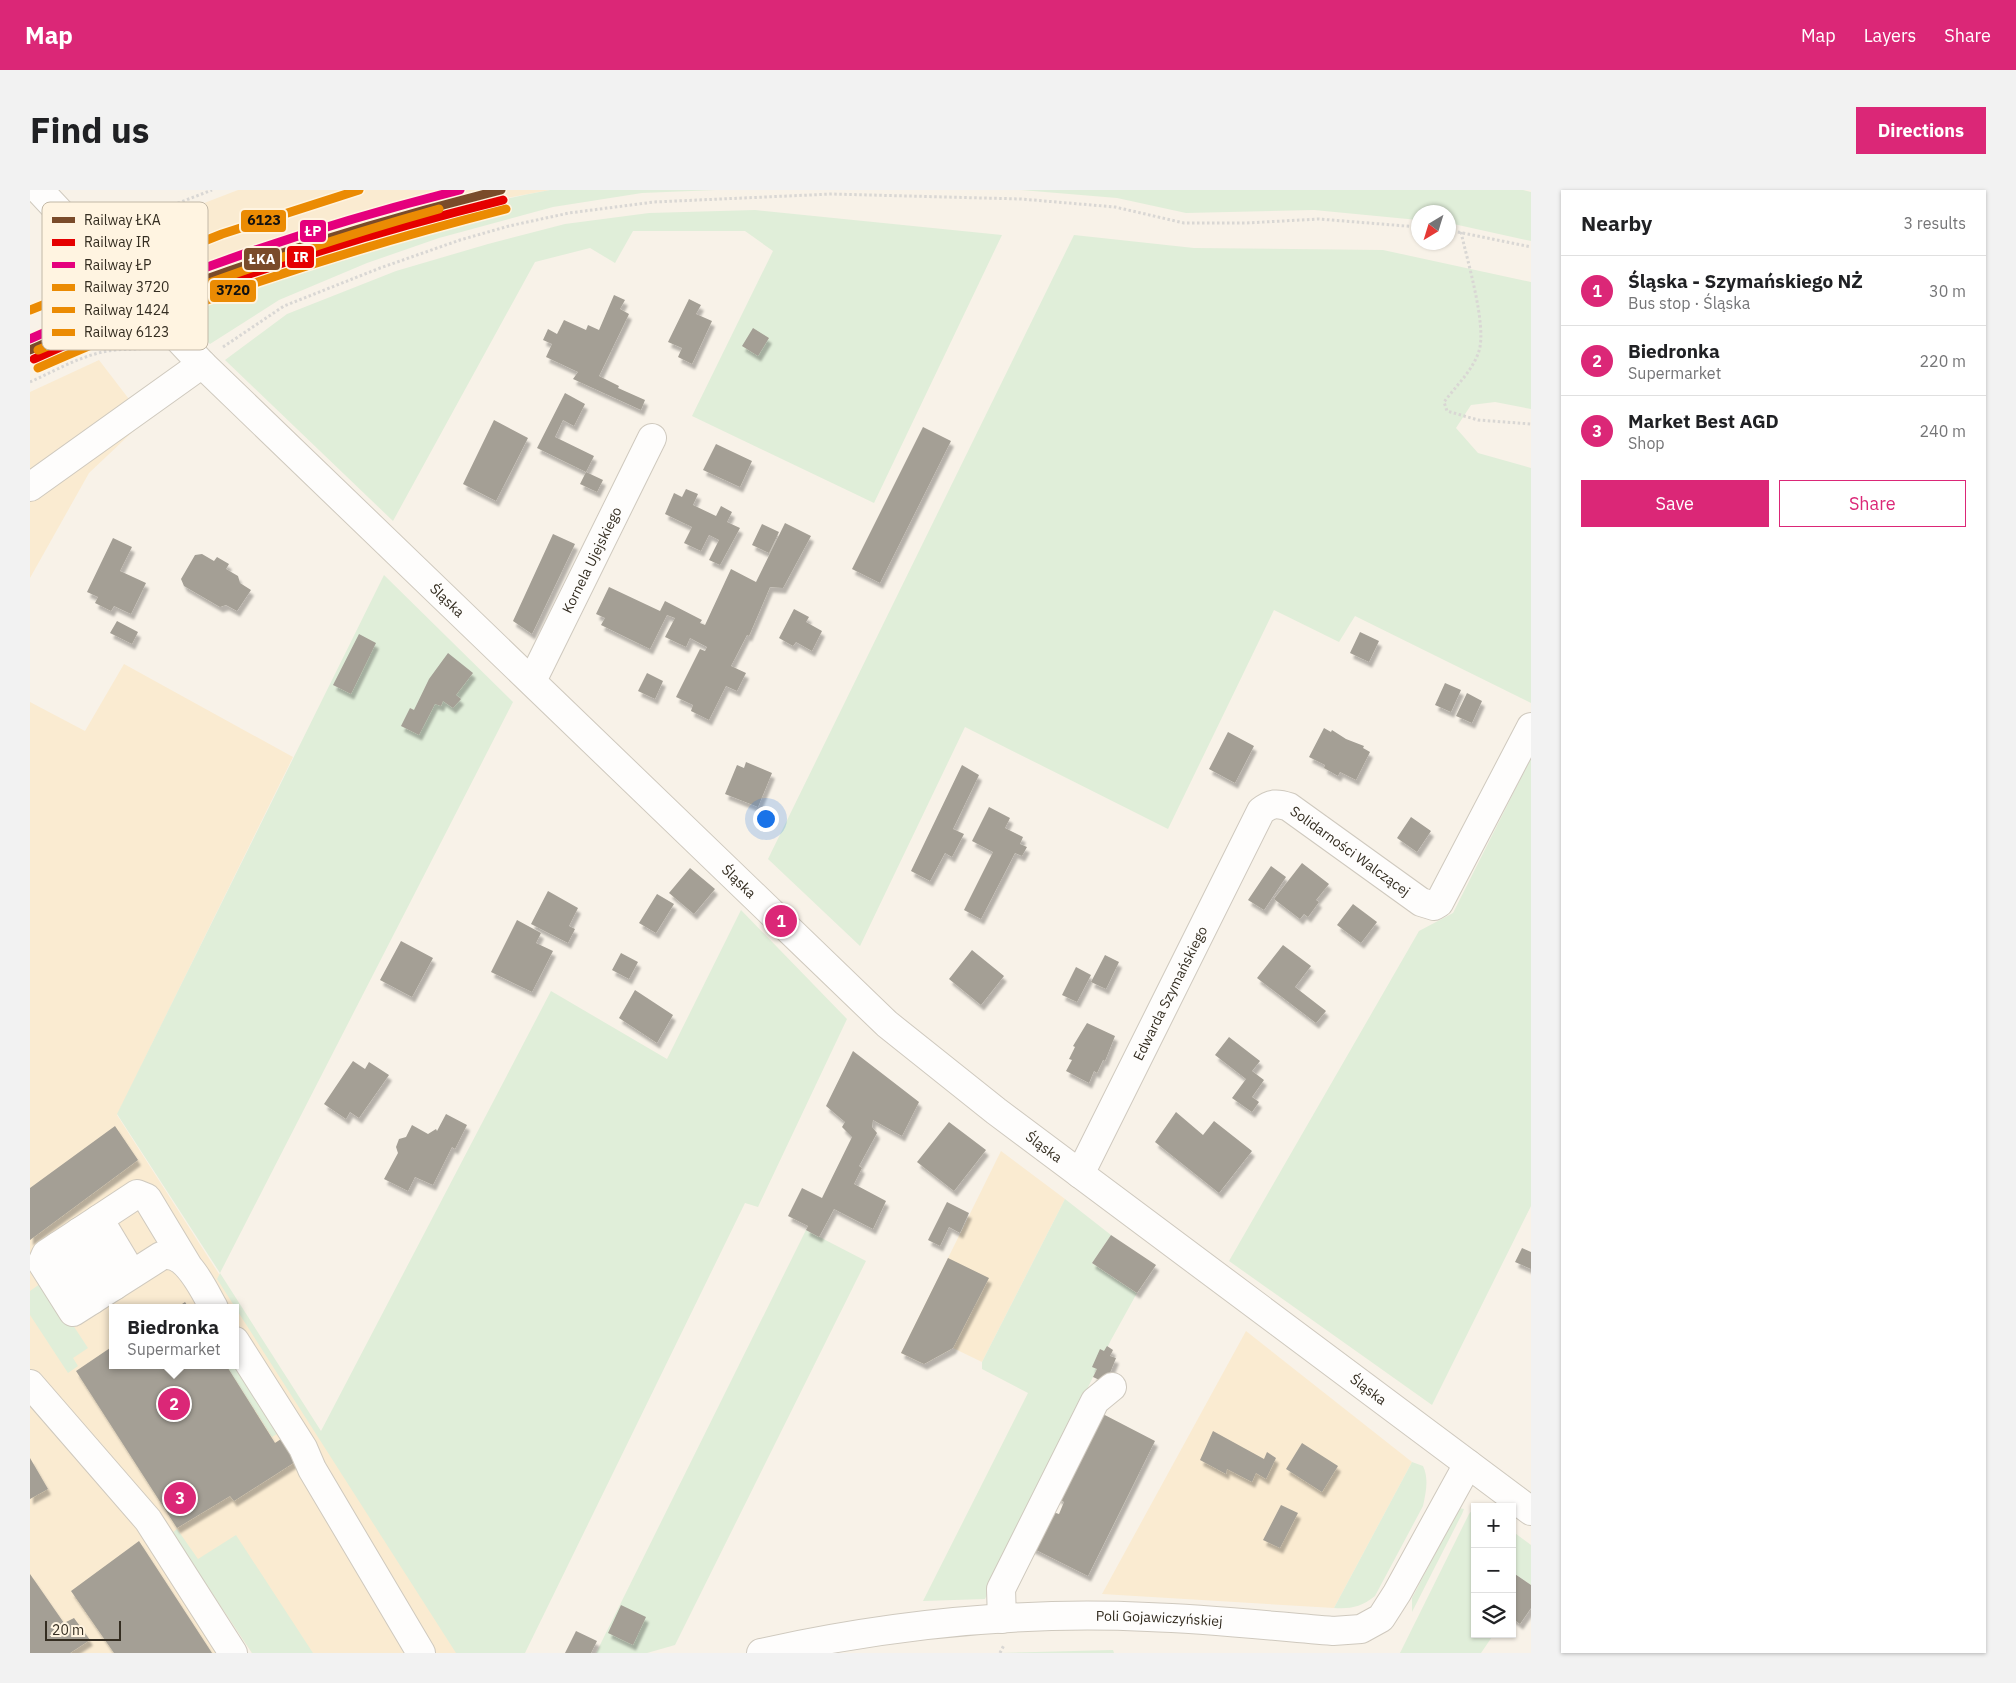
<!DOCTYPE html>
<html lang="en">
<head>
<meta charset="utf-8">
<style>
	:root { --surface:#fff; --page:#f2f2f2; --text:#202124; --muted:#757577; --line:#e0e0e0; --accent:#db2777 }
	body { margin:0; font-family:"IBM Plex Sans",sans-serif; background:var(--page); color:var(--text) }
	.controls { position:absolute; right:15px; bottom:15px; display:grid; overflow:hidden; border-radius:0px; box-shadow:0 1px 4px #0004 }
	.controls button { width:45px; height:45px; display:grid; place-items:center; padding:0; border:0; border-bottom:1px solid var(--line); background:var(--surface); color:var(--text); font:25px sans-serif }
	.compass { position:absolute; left:1381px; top:15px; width:45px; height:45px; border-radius:50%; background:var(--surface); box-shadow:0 1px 4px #0004; rotate:218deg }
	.scale { position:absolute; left:15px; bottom:12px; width:76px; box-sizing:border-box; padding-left:5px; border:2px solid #342d21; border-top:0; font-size:14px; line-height:18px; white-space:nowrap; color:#342d21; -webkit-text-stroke:4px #fff4e1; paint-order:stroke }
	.you { position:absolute; left:735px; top:628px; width:18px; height:18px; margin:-12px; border:4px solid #fff; border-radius:50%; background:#1a73e8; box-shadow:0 0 0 8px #1a73e833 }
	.badge { display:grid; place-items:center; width:32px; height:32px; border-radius:50%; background:var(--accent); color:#fff; font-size:16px; font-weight:700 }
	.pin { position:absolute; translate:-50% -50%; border:2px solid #fff; box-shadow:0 1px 5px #0006 }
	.popup { position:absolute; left:79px; top:1114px; width:130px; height:65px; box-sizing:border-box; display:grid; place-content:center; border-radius:0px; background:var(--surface); filter:drop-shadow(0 1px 4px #0005); font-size:16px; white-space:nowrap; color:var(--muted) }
	.popup b { font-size:19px; color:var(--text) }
	.popup::after { content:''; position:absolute; left:50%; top:100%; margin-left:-10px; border:10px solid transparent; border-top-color:var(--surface) }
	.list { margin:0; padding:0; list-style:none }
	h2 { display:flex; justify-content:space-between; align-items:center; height:65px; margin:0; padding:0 20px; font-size:21px }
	h2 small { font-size:16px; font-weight:400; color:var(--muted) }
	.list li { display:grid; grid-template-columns:32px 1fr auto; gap:15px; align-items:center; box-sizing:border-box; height:70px; padding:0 20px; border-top:1px solid var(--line) }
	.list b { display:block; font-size:19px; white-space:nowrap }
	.list p { margin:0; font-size:16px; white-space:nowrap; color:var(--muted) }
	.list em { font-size:16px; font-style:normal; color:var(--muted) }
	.actions { display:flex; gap:10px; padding:15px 20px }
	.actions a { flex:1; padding:11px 0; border:1px solid var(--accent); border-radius:0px; text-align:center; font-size:18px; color:var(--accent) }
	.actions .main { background:var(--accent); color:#fff }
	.icon { flex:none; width:28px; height:28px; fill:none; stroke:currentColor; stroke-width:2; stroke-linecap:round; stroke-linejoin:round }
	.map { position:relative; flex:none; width:1501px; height:1463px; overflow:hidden; border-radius:0px }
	header { display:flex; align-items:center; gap:30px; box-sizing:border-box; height:70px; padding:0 25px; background:var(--accent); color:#fff }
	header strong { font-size:24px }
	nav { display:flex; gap:28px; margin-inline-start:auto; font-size:18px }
	.intro { display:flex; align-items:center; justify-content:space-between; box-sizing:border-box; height:120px; padding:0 30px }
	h1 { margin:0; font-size:35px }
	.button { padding:12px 22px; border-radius:0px; background:var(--accent); color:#fff; font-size:18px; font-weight:700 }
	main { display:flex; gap:30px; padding:0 30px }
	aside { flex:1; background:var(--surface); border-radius:0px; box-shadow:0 1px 4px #0004 }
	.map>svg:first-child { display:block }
	.built { fill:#faebd1; fill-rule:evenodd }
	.green { fill:#e0eed9 }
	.building { fill:#a49f95; filter:url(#shadow) }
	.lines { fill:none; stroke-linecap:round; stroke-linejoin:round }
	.minor-casing { stroke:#cfc9be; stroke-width:30 }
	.path { stroke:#d9d7d4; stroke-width:3; stroke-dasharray:2.5 2.5; stroke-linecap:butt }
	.minor { stroke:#fefdfc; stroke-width:28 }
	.rail-1-casing { stroke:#fff4e1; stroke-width:12 }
	.rail-2-casing { stroke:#fff4e1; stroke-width:12 }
	.rail-3-casing { stroke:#fff4e1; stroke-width:12 }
	.rail-4-casing { stroke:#fff4e1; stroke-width:12 }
	.rail-5-casing { stroke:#fff4e1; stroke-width:12 }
	.rail-6-casing { stroke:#fff4e1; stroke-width:12 }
	.rail-1 { stroke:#7a4b2a; stroke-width:9 }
	.rail-2 { stroke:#e50000; stroke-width:9 }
	.rail-3 { stroke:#e5007d; stroke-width:9 }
	.rail-4 { stroke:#eb8b03; stroke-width:9 }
	.rail-5 { stroke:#eb8b03; stroke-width:9 }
	.rail-6 { stroke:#eb8b03; stroke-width:9 }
	.labels { text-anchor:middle; stroke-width:5; stroke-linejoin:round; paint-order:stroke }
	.street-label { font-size:14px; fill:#342d21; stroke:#fff4e1 }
	.key { fill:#fff4e1; stroke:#c2b8a7; stroke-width:1 }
	.key-label { font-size:14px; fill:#342d21 }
	.line-badge { stroke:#fff4e1; stroke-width:2 }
	.badge-label { font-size:14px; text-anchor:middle; font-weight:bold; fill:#fff }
	.pale-badge-label { font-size:14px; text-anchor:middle; font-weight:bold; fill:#111 }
</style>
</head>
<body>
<header>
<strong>Map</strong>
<nav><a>Map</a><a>Layers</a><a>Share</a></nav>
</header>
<div class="intro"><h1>Find us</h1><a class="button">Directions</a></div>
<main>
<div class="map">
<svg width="1501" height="1463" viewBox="0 0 1501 1463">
	<defs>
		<filter id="shadow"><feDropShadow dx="3" dy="5.5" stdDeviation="1" flood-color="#0004"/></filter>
	</defs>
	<rect width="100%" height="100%" fill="#f8f2e8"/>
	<path class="built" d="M208,0H520L461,11L328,49L140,116L83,55L112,37Z
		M69,170L115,230L59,283L0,388V202Z
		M94,474L263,567L87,925L432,1463H222L142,1343L194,1463H0V512L55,541ZM83,1118H205V1175H83Z
		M971,961L1035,1009L952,1172L923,1158L894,1174L871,1163Z
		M1216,1141L1382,1272L1304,1418L1072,1404Z"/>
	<path class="green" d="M520,0H686L612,3L523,17L409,48L337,73L249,110L180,154L140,116C265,71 389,24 520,0Z
		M991,0H1493L1501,2V51L1419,33L1418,22H1388V30L1284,20L1156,23L1087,8Z
		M725,20L972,45L844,313L662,226L743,61L715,41H603L585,73L560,58L505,72L363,331L195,170L257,124L366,81L458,54L535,34L619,23Z
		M1044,45L1164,58L1353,60L1501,92V219L1465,212L1441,215L1426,238L1448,263L1501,278V513L1325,426L1309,452L1244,420L1138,639L935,537L830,756L738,669Z
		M354,385L483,512L190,1083L291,1241L521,801L637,869L711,720L817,829L728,1017L715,1013L495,1463H426L187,1089L190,1083L87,924Z
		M1501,568V1016L1402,1215L1199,1071L1389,741L1423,723Z
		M1035,1009L1081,1045L1062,1073L1107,1103L1081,1150L955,1409L893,1411L998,1203L952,1179V1172Z
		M776,1040L836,1071L645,1455L617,1463H566Z
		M14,1091L58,1158L43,1168L48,1176L38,1183L0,1125V1101Z
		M196,1175H205L255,1239L242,1247Z
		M1382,1272L1393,1276C1399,1289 1396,1302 1393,1316L1345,1406C1331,1417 1321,1419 1304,1418Z
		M1445,1317V1444H1464L1451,1463H1370L1439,1324Z
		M1429,1318L1434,1319L1432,1324L1382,1422V1408Z
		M147,1339L168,1369L206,1345L283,1463H222L142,1343Z
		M1482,1341L1501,1355V1395L1482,1382Z
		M1083,1460L1084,1463H968H970Z"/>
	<path class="building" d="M584,105L595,110L590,119L599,124L569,186L589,196L588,198L615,210L611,220L543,189L548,182L516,167L522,154L513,150L518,139L527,144L534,130L556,140L558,135L569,140Z
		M659,109L671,115L666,124L682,131L662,174L648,167L652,158L638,152Z
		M723,138L739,148L728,166L712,156Z
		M535,203L555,214L544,236L533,230L525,247L564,266L556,282L573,290L567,302L550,294L556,282L507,258Z
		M464,230L498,248L466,311L433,294Z
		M893,237L921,251L850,393L822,379Z
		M686,254L722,271L710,297L673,280Z
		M656,299L668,304L663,315L686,326L691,316L702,322L697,332L710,338L690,375L679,370L689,350L679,345L671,361L654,353L662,337L635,324L644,303L652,307Z
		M755,333L781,346L753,398L740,397L719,446L717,445L701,476L716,483L707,501L696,496L679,530L661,521L663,515L646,507L670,459L675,461L677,457L660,448L656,457L635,447L645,428L637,425L620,459L571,435L575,428L566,424L579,397L630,421L635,411L672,430L670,433L675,435L701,379L726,392Z
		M732,334L749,342L739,363L722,355Z
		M523,344L545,354L502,444L483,431Z
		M83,348L102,357L90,381L116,393L101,424L84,416L81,421L65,413L68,407L57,402Z
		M172,364L184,371L187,367L199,374L196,379L208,386L210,393L221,400L207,421L196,415L190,417L154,396L151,389L165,365Z
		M764,419L779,427L776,432L792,441L782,461L766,452L763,456L749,448Z
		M87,431L108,442L102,454L80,443Z
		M1330,442L1349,451L1339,472L1320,463Z
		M329,444L346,453L321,504L303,495Z
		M418,463L443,483L426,505L431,509L423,518L413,511L411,516L405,514L389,545L371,536L380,518L384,520L399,489Z
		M617,483L633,491L625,509L608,501Z
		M1415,493L1431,500L1421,522L1405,515Z
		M1437,503L1452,511L1442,533L1426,526Z
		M1294,538L1301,542L1302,540L1316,549L1334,556L1333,558L1340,562L1326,590L1310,582L1308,586L1294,578L1295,575L1279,567Z
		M1198,542L1224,556L1205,593L1179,579Z
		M716,572L742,583L728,617L695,604L707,575L714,578Z
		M932,575L949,585L923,639L934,644L922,667L915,663L900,691L881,681Z
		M959,617L980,628L975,638L993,647L990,654L997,657L992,666L985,663L951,729L934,720L963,662L942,651Z
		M1381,627L1401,641L1387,662L1367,648Z
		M1272,673L1299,694L1286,710L1289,712L1278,727L1274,724L1270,729L1244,709Z
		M1241,676L1256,687L1234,720L1218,710Z
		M660,678L685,699L664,724L639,703Z
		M518,701L548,718L539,736L545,739L538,753L501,734Z
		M627,704L644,714L626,743L609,733Z
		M1323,714L1347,732L1331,753L1307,735Z
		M487,730L511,743L506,753L523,761L502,802L461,782Z
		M371,751L403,768L382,807L350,790Z
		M1253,755L1281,776L1265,797L1296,821L1286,833L1227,788Z
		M942,760L974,786L951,815L919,789Z
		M591,763L608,772L599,789L582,780Z
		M1075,765L1089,772L1076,799L1061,792Z
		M1046,777L1061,785L1047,812L1032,805Z
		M605,800L643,825L627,853L589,828Z
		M1057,833L1085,846L1075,871L1073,870L1067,883L1064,881L1059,893L1036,881L1042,870L1039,869L1045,857L1043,856Z
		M1199,847L1230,871L1222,881L1234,890L1222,907L1229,912L1222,922L1202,908L1216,889L1185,865Z
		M823,861L889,912L872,946L843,930L842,937L847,943L829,976L832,978L824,994L856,1011L843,1039L804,1019L789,1047L776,1040L778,1036L758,1026L772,998L792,1008L822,947L812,937L815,932L796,916Z
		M323,871L335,879L339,872L359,885L329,928L320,922L316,929L294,914Z
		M1146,922L1173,945L1184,931L1222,961L1189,1003L1125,952Z
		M416,924L437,935L425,959L422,957L403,995L385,987L378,1001L354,989L368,963L366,957L369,949L376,947L382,935L398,944L406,939L407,941Z
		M919,932L956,960L924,1001L887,972Z
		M85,936L108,970L0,1050V998Z
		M917,1012L939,1023L930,1043L919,1037L910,1056L898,1050Z
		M1081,1045L1126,1075L1107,1103L1062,1073Z
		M1492,1058L1501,1062V1079L1485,1072Z
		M918,1068L959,1088L923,1158L894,1174L871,1163Z
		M155,1112L159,1118H146Z
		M83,1156V1175H196L245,1253L251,1249L265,1272L204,1311L200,1306L147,1338L46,1181Z
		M1077,1156L1083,1160L1080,1166L1086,1168L1076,1193L1063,1187L1067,1179L1062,1177L1070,1159L1074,1161Z
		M1069,1222L1125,1251L1058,1386L1000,1357L1020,1321L1029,1324L1034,1312L1027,1307Z
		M1183,1241L1234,1269L1237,1262L1246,1268L1236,1289L1226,1283L1222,1292L1197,1279L1196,1284L1170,1270Z
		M1272,1253L1308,1276L1292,1302L1256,1279Z
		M0,1268L18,1299L0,1309Z
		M1251,1315L1268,1323L1250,1358L1233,1350Z
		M109,1351L182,1463H84L41,1401Z
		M1482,1382L1501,1395V1418L1490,1434L1482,1428Z
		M0,1384L34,1433L44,1428L60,1450L40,1463H0Z
		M591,1415L616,1427L603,1455L578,1443Z
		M546,1441L567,1451L561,1463H535Z"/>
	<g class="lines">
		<g class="minor-casing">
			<g id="minor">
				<path id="s1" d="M9,0L172,174L857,834L966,921L1501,1321"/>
				<path d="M0,297L172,174"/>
				<path id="s2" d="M502,491L622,248"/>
				<path id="s3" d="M1050,984L1231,621C1241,613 1247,613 1259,617L1391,712L1404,716L1409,713L1501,537"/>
				<path d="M69,1029L102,1084"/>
				<path d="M49,1042L84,1096"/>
				<path d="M28,1056L62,1110"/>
				<path d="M158,1076L117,1008L107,1004L16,1064L12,1073L43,1122L131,1066C156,1058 174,1101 184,1118"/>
				<path d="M205,1151L273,1258L282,1279L391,1463"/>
				<path d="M0,1194L118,1330L203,1463"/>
				<path d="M972,1429L971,1399L1065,1211L1082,1197"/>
				<path id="s4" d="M731,1463C857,1435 989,1421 1118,1427C1180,1429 1242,1436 1303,1441L1331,1439L1351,1428L1367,1403L1438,1274"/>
			</g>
		</g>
		<path class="path" d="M1418,40L1501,57
			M84,42L112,27L182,0
			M1431,42C1437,70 1457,135 1449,161C1443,180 1426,196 1414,212L1417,221L1448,230L1501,234
			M193,157L254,116L350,78L430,50L479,36L539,23L624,12L802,4L991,9L1085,17L1154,33H1216L1289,29L1388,37
			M0,192C27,180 55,163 85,160C97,159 108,160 120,157
			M970,1463L974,1455"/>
		<use href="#minor" class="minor"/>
		<g class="rail-1-casing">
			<path id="rail-1" d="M0,160C152,91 309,41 471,0"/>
		</g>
		<g class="rail-2-casing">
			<path id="rail-2" d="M4,169C156,100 312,50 473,10"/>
		</g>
		<g class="rail-3-casing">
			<path id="rail-3" d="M0,149C139,86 282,37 430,0"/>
		</g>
		<g class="rail-4-casing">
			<path id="rail-4" d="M8,178C159,110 315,60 476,19"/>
		</g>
		<g class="rail-5-casing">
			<path id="rail-5" d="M8,160C139,105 272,57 409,19"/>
		</g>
		<g class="rail-6-casing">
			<path id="rail-6" d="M0,120L192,44L329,0"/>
		</g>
		<use href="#rail-1" class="rail-1"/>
		<use href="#rail-2" class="rail-2"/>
		<use href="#rail-3" class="rail-3"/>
		<use href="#rail-4" class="rail-4"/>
		<use href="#rail-5" class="rail-5"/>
		<use href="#rail-6" class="rail-6"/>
	</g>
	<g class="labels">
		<g class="street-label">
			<text dy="5" stroke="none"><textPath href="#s2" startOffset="135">Kornela Ujejskiego</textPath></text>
			<text dy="5" stroke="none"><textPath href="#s1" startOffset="579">Śląska</textPath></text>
			<text dy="5" stroke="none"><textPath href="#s3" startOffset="511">Solidarności Walczącej</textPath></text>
			<text dy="5" stroke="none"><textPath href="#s1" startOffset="984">Śląska</textPath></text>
			<text dy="5" stroke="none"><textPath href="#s3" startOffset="202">Edwarda Szymańskiego</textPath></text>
			<text dy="5" stroke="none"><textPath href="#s1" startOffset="1389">Śląska</textPath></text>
			<text dy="5" stroke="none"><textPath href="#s1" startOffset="1794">Śląska</textPath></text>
			<text dy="5" stroke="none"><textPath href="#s4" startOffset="401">Poli Gojawiczyńskiej</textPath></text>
		</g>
	</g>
	<rect x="12" y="12" width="166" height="148" rx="8" class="key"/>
	<rect x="22" y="27" width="23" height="6" fill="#7a4b2a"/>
	<rect x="22" y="49" width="23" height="7" fill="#e50000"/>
	<rect x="22" y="72" width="23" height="6" fill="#e5007d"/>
	<rect x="22" y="94" width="23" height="7" fill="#eb8b03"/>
	<rect x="22" y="117" width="23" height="6" fill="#eb8b03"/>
	<rect x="22" y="139" width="23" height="7" fill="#eb8b03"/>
	<g class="key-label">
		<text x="54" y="35">Railway ŁKA</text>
		<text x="54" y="57">Railway IR</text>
		<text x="54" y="80">Railway ŁP</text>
		<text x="54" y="102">Railway 3720</text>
		<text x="54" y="125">Railway 1424</text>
		<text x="54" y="147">Railway 6123</text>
	</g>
	<g class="line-badge">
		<rect x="210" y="19" width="47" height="24" rx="5" fill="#eb8b03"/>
		<rect x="269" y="29" width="28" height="24" rx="5" fill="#e5007d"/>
		<rect x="256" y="55" width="29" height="24" rx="5" fill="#e50000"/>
		<rect x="213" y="57" width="38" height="24" rx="5" fill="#7a4b2a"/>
		<rect x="179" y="89" width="48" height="24" rx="5" fill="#eb8b03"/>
	</g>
	<g class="badge-label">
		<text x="283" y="46">ŁP</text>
		<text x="271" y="72">IR</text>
		<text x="232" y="74">ŁKA</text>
	</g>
	<g class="pale-badge-label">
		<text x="234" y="35">6123</text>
		<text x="203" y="105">3720</text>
	</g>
</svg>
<div class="controls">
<button>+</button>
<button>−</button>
<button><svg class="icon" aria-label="layers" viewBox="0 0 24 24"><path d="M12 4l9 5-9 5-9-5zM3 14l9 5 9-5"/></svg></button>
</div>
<svg class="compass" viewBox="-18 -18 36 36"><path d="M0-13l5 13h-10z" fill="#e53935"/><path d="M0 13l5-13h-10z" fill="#757577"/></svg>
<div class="scale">20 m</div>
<div class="you"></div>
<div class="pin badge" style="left:751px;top:731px">1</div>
<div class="pin badge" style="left:144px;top:1214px">2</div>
<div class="popup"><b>Biedronka</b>Supermarket</div>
<div class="pin badge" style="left:150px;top:1308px">3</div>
</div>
<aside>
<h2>Nearby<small>3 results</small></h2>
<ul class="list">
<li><span class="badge">1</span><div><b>Śląska - Szymańskiego NŻ</b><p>Bus stop · Śląska</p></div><em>30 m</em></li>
<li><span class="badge">2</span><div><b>Biedronka</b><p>Supermarket</p></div><em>220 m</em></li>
<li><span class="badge">3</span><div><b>Market Best AGD</b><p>Shop</p></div><em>240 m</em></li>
</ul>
<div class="actions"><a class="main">Save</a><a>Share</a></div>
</aside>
</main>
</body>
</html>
